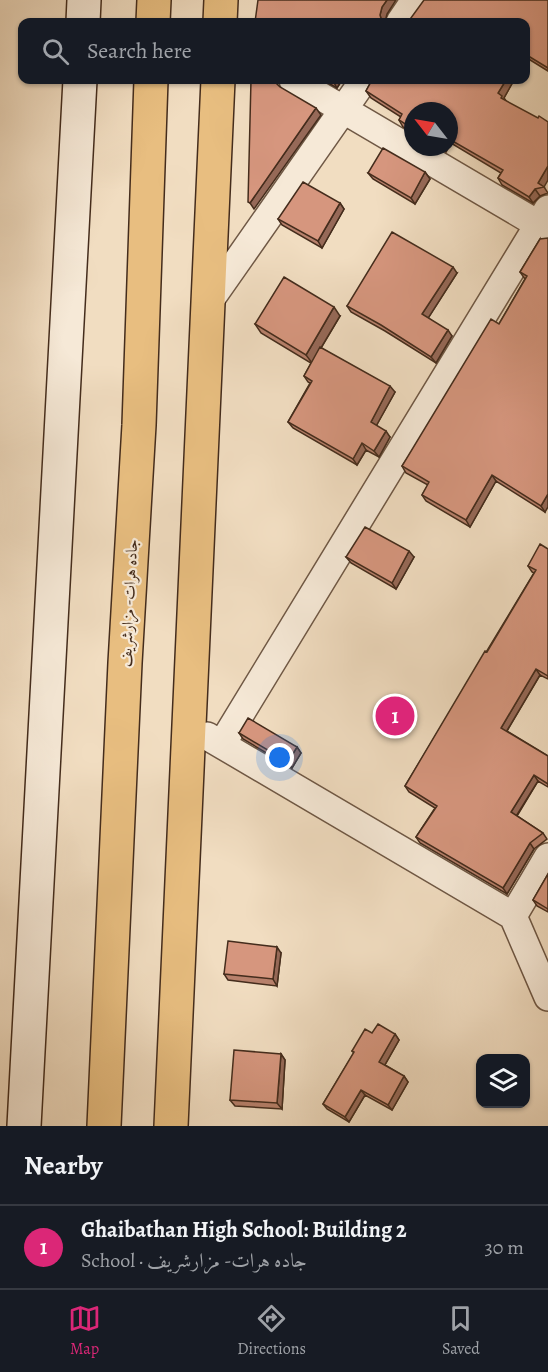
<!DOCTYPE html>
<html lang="en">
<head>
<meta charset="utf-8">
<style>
	:root { --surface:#171b24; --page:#20242c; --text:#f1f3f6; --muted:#9ea1a6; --line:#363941; --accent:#db2777 }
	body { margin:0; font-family:Alegreya,Amiri,serif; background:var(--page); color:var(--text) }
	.controls { position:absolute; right:18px; bottom:18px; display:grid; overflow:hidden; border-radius:12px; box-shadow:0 2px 4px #0004 }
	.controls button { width:54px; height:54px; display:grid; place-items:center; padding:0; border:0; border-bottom:2px solid var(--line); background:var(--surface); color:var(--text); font:30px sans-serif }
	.compass { position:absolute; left:404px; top:102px; width:54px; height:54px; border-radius:50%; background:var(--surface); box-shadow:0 2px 4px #0004; rotate:301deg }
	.you { position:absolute; left:280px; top:758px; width:21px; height:21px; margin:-15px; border:4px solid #fff; border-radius:50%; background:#1a73e8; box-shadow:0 0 0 9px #1a73e833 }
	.badge { display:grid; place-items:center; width:39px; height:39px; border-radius:50%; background:var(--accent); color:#fff; font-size:20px; font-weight:700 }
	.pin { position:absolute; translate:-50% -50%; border:3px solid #fff; box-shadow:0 2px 6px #0006 }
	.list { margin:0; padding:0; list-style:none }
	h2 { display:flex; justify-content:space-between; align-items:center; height:78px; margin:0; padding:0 24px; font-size:26px }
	h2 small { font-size:20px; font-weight:400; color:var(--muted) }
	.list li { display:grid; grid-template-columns:39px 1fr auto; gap:18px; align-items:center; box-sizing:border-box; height:84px; padding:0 24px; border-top:2px solid var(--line) }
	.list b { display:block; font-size:22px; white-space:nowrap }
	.list p { margin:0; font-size:20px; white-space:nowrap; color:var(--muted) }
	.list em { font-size:20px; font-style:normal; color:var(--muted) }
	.icon { flex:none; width:33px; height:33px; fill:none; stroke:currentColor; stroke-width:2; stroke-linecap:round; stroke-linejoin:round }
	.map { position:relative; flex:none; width:548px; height:1126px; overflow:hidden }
	.search { position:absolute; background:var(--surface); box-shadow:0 2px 4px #0004; left:18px; right:18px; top:18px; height:66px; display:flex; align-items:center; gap:15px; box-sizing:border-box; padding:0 21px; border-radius:12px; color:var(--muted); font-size:22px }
	.sheet { height:162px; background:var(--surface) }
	nav { display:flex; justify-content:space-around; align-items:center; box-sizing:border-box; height:84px; border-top:2px solid var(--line); background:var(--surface); font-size:16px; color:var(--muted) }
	nav a { display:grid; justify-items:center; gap:3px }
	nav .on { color:var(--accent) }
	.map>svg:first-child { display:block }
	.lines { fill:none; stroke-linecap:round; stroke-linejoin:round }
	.street-casing { stroke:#6f5845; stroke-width:30 }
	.secondary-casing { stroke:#442c1c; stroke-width:36 }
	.highway-casing { stroke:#442c1c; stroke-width:36 }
	.street { stroke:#f6e9d7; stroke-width:27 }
	.secondary { stroke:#f6e9d7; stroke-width:33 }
	.highway { stroke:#e8be80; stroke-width:33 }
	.wall { fill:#b8816c; stroke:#442c1c; stroke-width:1.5 }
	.shaded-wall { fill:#966958; stroke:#442c1c; stroke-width:1.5 }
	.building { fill:#d6967e; stroke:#442c1c; stroke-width:1.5 }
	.labels { text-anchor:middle; stroke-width:4.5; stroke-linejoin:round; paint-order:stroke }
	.street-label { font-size:16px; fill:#442c1c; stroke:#f6e9d7 }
</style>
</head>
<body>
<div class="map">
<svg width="548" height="1126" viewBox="0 0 548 1126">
	<rect width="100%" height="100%" fill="#f1ddc1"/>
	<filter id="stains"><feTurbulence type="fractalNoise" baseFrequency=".00333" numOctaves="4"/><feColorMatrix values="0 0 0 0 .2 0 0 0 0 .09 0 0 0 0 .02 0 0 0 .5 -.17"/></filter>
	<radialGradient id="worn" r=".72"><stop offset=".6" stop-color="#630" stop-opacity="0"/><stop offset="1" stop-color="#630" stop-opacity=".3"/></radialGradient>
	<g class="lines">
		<g class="street-casing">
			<path id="street" d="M400,22L415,0
				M293,80L548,230
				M208,303L364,80
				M207,736L513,916L548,997
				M222,744L548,209
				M513,916L548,857"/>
		</g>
		<g class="secondary-casing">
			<path id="secondary" d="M83,22L84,0
				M24,1126L80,80"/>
		</g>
		<g class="highway-casing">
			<path id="highway" d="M153,22L154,0
				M220,22L221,0
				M104,1126L125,663L139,425L151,80
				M171,1126L218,80"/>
		</g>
		<use href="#street" class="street"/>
		<use href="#secondary" class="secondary"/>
		<use href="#highway" class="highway"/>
	</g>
	<path class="wall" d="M548,0V71L527,58L525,60V22L424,2Z
		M323,80H345L344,81L342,80L337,88Z
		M372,80H514L504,98L544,187L548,193L540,196L533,203L502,185L498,178L501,173L451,143L449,146V111H413V132L403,127L399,120L401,117L371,98L366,91Z
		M425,172L430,179L415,204L373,179L368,173Z
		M340,203L344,209L322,248L282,225L278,219Z
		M540,239L545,512L496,481L470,527L426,501L422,495L428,485L406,473L402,466L499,324L525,279L520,272Z
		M457,273L428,318L452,336L436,363L385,331L351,312L347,306Z
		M340,316L321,348L395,392L376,426L390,437L379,457L366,450L357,465L293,428L288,422L310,383L308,382L304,376L311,363L261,333L255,324Z
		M548,549V679L540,675L507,731L548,756V787L538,781L517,816L543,833L547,839L534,849L507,894L420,843L416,837L435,808L409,792L405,786L534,573L532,572L528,566Z
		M346,557H414L396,589L351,563Z
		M239,733L297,747L301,753L292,768L243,739Z
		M548,874V912L537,906L533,900Z
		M281,953L277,986L228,980L224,974Z
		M372,1033L395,1034L399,1040L385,1065L404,1076L408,1082L392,1110L365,1095L349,1122L327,1109L323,1104L354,1053L352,1051Z
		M281,1054L285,1060L282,1109L235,1106L230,1100Z"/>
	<path class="shaded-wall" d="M387,0H396L387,14L385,22H382L380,15L382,7Z
		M334,80H342L337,88L333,81Z
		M506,80H514L504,98L507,102L506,104L498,93Z
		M316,108L321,115L254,209L250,203Z
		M443,147H449L446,152Z
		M548,166V180L544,187L538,183Z
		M425,172L430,179L415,204L411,198Z
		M535,189L540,196L533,203L529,197Z
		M340,203L344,209L322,248L318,241Z
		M453,267L457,273L427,320L422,314Z
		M334,307L340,316L312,363L306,355Z
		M448,330L452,336L436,363L431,357Z
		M390,386L395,392L375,428L371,422Z
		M386,431L390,437L379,457L374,451Z
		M362,443L366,450L357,465L353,459Z
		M492,475L496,481L470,527L466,520Z
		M548,494V507L545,512L541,506Z
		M409,551L414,557L396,589L392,583Z
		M536,669L540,675L505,734L501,728Z
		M297,747L301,753L292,768L288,762Z
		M534,775L538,781L515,818L511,812Z
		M530,843L534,849L507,894L503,888Z
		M277,947L281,953L277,986L273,979Z
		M395,1034L399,1040L383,1068L379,1062Z
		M281,1054L285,1060L282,1109L277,1103Z
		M404,1076L408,1082L392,1110L388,1105Z
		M361,1090L365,1095L349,1122L345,1117Z"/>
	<path class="building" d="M258,0H387L382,7L380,15L382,22H255Z
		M424,0H548V68L525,54V22H408Z
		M251,80H256L260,82L261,80H274L275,82L280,87L316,108L250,203L248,202Z
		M372,80H506L498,93L502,96L501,98L538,118L539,116L548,122V166L538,183L544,187L535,189L529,197L498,178L503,170L449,139V111H413V129L399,120L402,114L366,91Z
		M383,148L425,172L411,198L368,173Z
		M303,182L340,203L318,241L278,219Z
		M392,232L453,267L422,314L448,330L431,357L381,325L347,306Z
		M548,238V494L541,506L492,475L466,520L422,495L429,482L402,466L491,319L499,324L527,276L520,272L540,239Z
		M284,277L334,307L306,355L255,324Z
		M320,347L390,386L371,422L386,431L374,451L362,443L353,459L288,422L312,381L304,376Z
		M365,527L409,551L392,583L346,557Z
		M540,544L548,549V676L536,669L501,728L548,756V784L534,775L511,812L543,833L530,843L503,888L416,837L437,806L405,786L485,651L487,652L536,570L528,566Z
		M248,718L297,747L288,762L239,733Z
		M548,874V909L533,900Z
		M228,941L277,947L273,979L224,974Z
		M378,1024L395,1034L379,1062L404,1076L388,1105L361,1090L345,1117L323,1104L354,1052L352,1051L365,1029L372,1033Z
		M234,1050L281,1054L277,1103L230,1100Z"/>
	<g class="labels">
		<g class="street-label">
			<text transform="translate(128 603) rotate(-87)" y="6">جاده هرات- مزارشریف</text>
		</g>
	</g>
	<rect width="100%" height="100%" filter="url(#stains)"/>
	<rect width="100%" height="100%" fill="url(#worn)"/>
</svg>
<div class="controls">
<button><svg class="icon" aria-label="layers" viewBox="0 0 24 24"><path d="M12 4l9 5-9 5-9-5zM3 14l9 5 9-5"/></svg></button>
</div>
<svg class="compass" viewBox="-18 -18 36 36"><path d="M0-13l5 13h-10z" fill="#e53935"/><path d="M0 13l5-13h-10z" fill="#9ea1a6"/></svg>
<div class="you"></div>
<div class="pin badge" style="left:395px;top:716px">1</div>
<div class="search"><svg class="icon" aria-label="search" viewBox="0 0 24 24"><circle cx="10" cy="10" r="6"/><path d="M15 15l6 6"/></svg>Search here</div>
</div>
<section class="sheet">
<h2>Nearby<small></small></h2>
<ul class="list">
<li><span class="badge">1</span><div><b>Ghaibathan High School: Building 2</b><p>School · جاده هرات- مزارشریف</p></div><em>30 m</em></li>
</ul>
</section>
<nav>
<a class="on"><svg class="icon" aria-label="map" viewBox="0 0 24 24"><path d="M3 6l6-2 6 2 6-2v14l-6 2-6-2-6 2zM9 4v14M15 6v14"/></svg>Map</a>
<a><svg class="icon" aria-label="directions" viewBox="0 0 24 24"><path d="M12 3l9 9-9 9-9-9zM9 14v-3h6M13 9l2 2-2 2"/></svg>Directions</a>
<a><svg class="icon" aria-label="saved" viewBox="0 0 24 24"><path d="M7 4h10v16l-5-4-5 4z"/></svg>Saved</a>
</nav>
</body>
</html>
